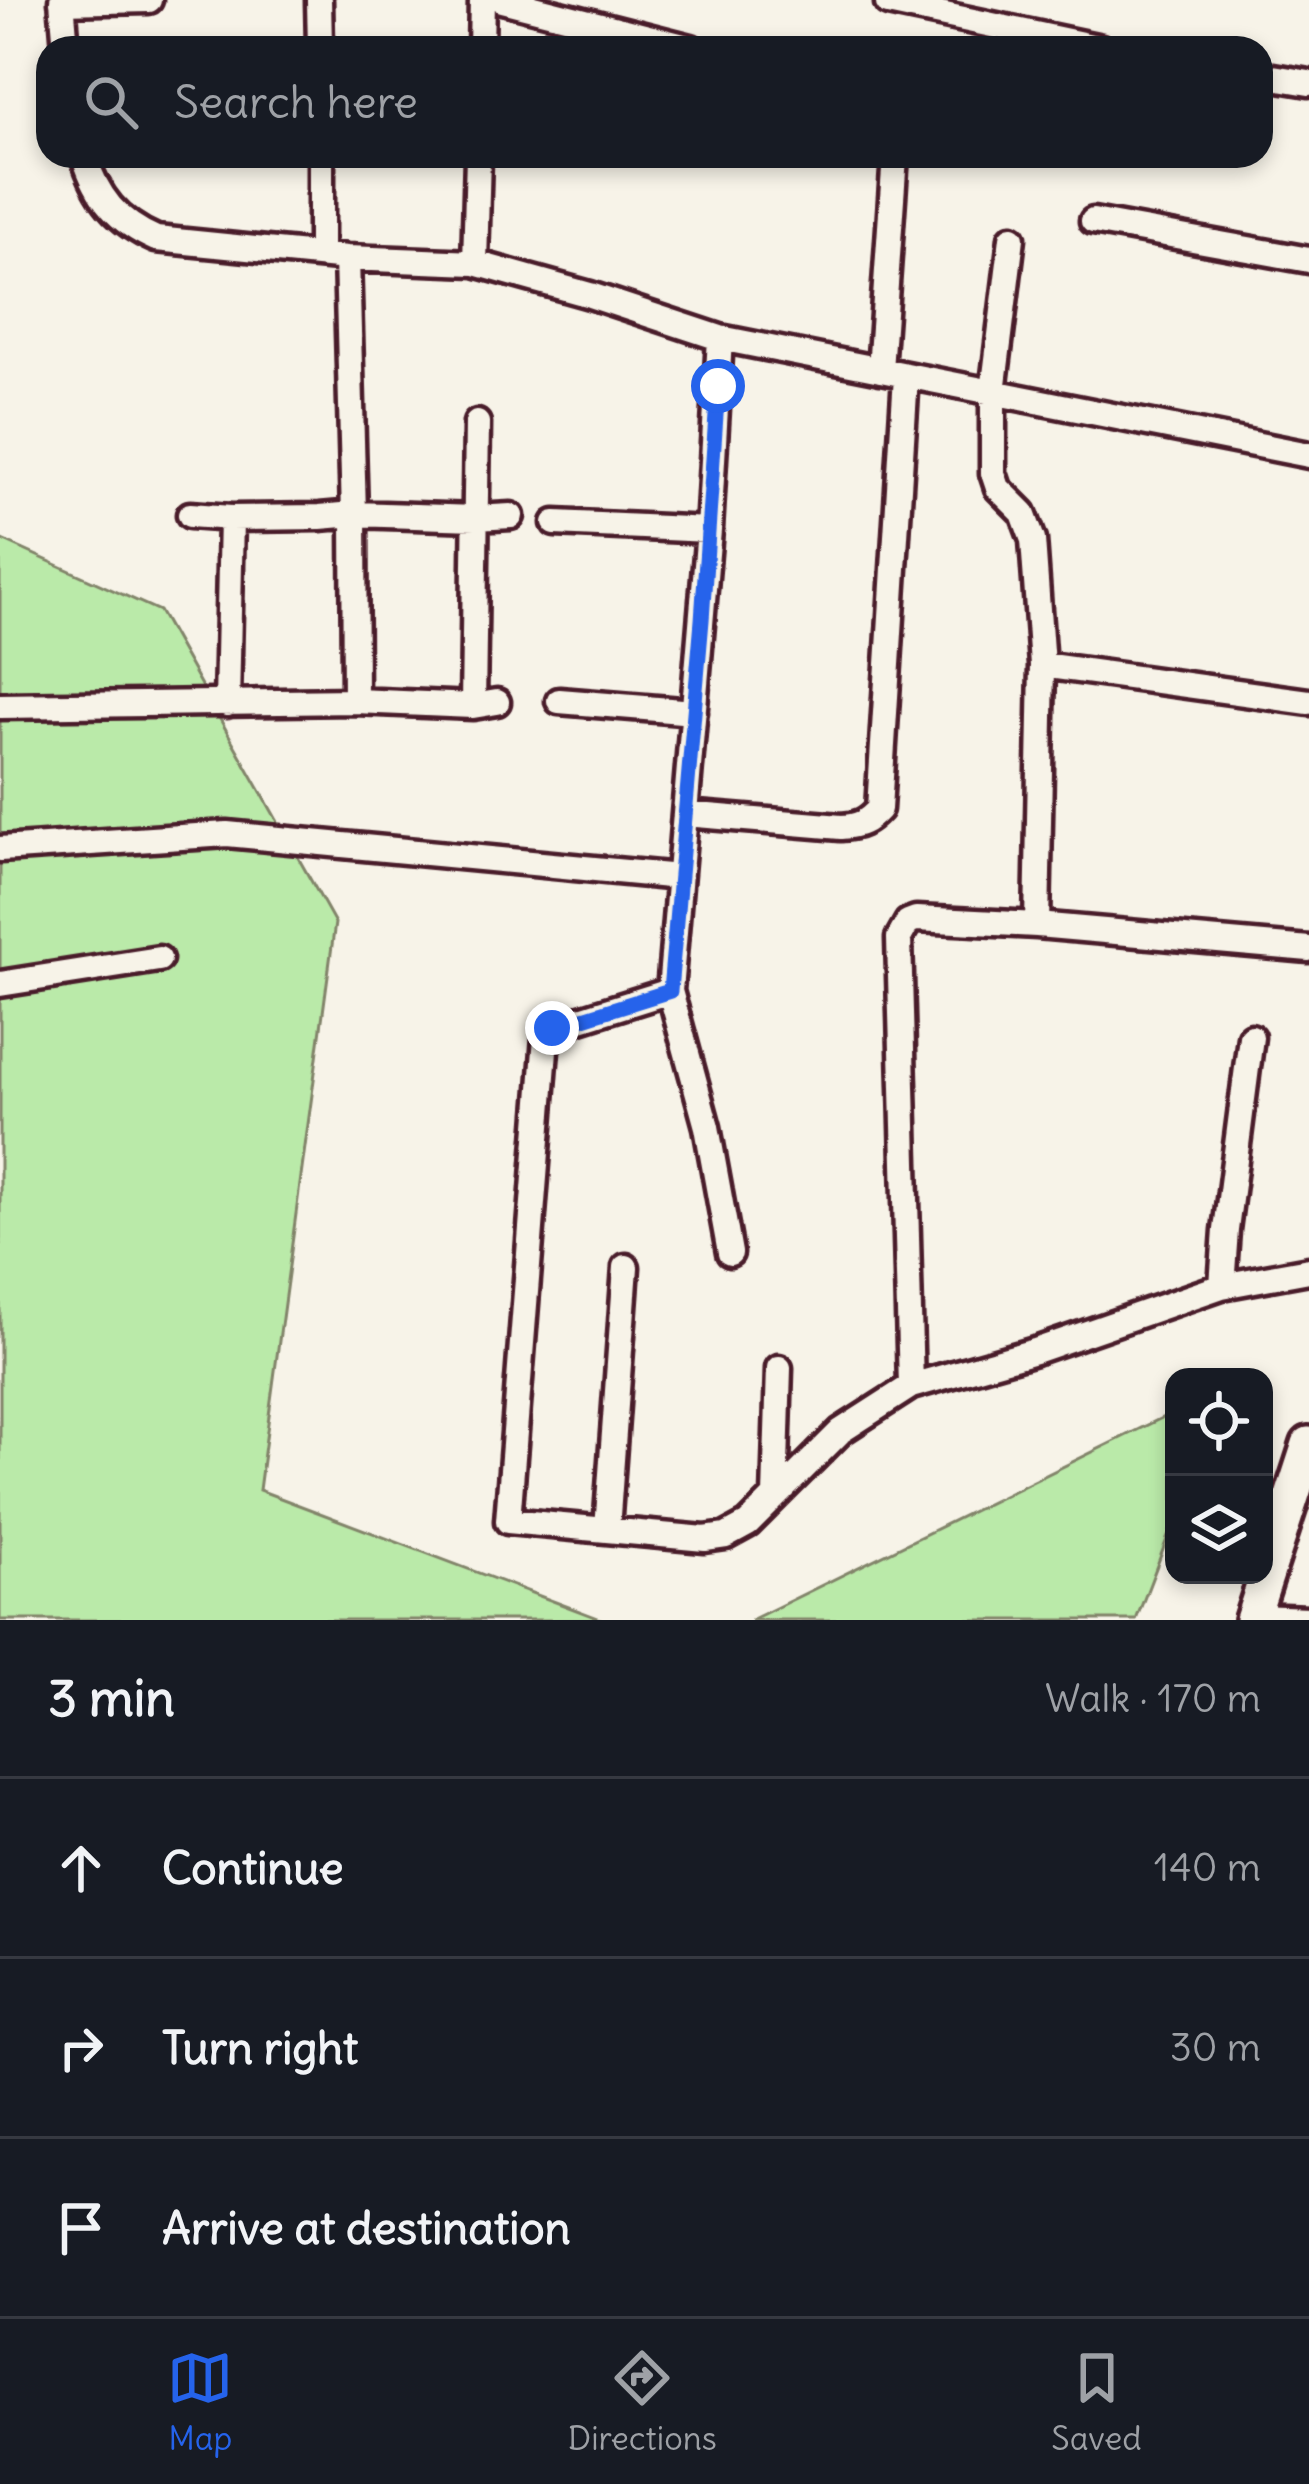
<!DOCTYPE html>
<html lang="en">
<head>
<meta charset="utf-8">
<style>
	:root { --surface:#171b24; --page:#242831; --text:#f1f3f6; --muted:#9ea1a6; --line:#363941; --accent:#2563eb }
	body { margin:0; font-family:Delius,sans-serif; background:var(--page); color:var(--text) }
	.controls { position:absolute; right:36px; bottom:36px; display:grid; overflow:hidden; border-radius:24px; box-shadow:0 6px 18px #0003 }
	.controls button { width:108px; height:108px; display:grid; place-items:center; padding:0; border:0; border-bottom:3px solid var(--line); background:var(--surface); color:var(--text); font:60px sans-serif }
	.stop { position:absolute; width:36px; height:36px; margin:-27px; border:9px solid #2563eb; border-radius:50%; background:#fff }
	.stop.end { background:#2563eb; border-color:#fff; box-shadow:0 3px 12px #0008 }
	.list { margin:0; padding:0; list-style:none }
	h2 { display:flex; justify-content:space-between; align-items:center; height:156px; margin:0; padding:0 48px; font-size:51px }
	h2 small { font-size:39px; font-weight:400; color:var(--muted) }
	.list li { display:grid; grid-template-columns:78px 1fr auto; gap:36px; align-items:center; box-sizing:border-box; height:180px; padding:0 48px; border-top:3px solid var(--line) }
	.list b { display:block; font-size:45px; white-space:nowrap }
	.list em { font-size:39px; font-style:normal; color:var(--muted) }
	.icon { flex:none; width:66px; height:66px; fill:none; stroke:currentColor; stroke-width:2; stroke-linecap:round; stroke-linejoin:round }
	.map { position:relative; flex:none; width:1309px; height:1620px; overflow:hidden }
	.search { position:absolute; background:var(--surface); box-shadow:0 6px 18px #0003; left:36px; right:36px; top:36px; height:132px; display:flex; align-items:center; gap:30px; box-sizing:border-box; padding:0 42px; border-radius:36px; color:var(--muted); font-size:45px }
	.sheet { height:696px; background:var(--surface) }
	nav { display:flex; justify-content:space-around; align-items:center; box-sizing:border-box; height:168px; border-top:3px solid var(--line); background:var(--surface); font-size:33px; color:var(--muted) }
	nav a { display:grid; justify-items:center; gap:6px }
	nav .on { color:var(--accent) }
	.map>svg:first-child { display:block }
	.green { fill:#baeaa9; stroke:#82846a; stroke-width:3 }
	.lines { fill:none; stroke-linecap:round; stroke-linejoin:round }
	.street-casing { stroke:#4a1f2b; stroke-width:33 }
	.secondary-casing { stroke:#4a1f2b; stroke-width:42 }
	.street { stroke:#f7f3e8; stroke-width:24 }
	.secondary { stroke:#f7f3e8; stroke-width:33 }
	.route { stroke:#2563eb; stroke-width:15 }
</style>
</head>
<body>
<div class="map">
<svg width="1309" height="1620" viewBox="0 0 1309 1620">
	<rect width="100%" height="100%" fill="#f7f3e8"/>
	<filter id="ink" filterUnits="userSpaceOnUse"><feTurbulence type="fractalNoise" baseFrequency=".00833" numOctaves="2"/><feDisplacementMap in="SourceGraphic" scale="24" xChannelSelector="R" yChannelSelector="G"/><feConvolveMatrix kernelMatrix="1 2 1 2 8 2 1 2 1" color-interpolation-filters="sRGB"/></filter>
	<g filter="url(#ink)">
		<path class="green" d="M0,539L159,611L335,923L259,1490L603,1620H0Z
			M1174,1412V1521L1136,1620H751Z"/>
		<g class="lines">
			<g class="street-casing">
				<path id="street" d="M62,0L66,48
					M319,0L320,48
					M502,0L691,48
					M62,2L149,0
					M888,3L1101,48
					M481,48L482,0
					M1261,75L1309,83
					M84,156C97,197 117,222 156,239L347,258L475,263L590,295L720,338L1309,455
					M321,156V255
					M1093,221L1309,260
					M1012,238L993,392V473L998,488L1023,513L1033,540L1042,665L1037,925L1309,949
					M347,258L354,514L355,701
					M475,263L478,156
					M720,338L709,530L670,991L707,1127L730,1253
					M880,370L895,156
					M190,515L231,518L320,517L354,514L476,518L511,516
					M555,523L709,530
					M1042,665L1309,702
					M559,701L694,712
					M227,704L231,518
					M0,706L355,701L473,706L497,702
					M473,706L477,423
					M685,814L841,827C859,826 867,822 879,809L906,376
					M0,849L227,834L679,877
					M0,984L159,959
					M670,991L552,1028L546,1037L508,1521L705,1539L726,1536L748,1524L841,1431L911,1386L1035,1351L1222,1286L1309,1270
					M1222,1286L1226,1230L1251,1037
					M911,1386L899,938L908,922L916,919L1037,925
					M775,1497L779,1368
					M607,1529L626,1267
					M1254,1617L1309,1619"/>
			</g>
			<g class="secondary-casing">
				<path id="secondary" d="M1252,1620L1309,1444"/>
			</g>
			<use href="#street" class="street"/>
			<use href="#secondary" class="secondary"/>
		</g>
	</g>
	<g class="lines" filter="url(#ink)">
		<path class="route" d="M552,1028L670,991L702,620L718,386"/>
	</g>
</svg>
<div class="controls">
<button><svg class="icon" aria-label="locate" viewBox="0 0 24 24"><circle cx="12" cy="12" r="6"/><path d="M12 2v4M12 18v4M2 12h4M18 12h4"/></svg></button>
<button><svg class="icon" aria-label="layers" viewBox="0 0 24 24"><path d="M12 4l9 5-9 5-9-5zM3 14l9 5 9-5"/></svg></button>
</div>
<div class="stop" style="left:718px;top:386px"></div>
<div class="stop end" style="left:552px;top:1028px"></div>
<div class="search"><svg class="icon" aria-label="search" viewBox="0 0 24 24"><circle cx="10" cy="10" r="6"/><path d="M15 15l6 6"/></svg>Search here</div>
</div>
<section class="sheet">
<h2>3 min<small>Walk · 170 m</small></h2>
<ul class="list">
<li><svg class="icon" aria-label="ahead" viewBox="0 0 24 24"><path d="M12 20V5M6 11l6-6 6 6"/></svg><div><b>Continue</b></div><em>140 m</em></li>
<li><svg class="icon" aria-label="right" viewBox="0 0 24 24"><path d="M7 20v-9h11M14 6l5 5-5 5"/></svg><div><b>Turn right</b></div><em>30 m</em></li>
<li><svg class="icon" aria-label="arrive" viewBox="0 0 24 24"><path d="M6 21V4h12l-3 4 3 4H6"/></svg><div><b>Arrive at destination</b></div></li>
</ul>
</section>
<nav>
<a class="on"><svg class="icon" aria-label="map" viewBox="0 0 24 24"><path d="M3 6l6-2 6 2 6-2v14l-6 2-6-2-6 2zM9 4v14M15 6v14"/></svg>Map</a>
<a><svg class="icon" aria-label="directions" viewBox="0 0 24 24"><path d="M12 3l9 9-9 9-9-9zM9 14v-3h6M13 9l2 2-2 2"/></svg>Directions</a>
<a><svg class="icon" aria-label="saved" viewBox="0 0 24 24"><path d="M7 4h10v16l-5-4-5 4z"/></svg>Saved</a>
</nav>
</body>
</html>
